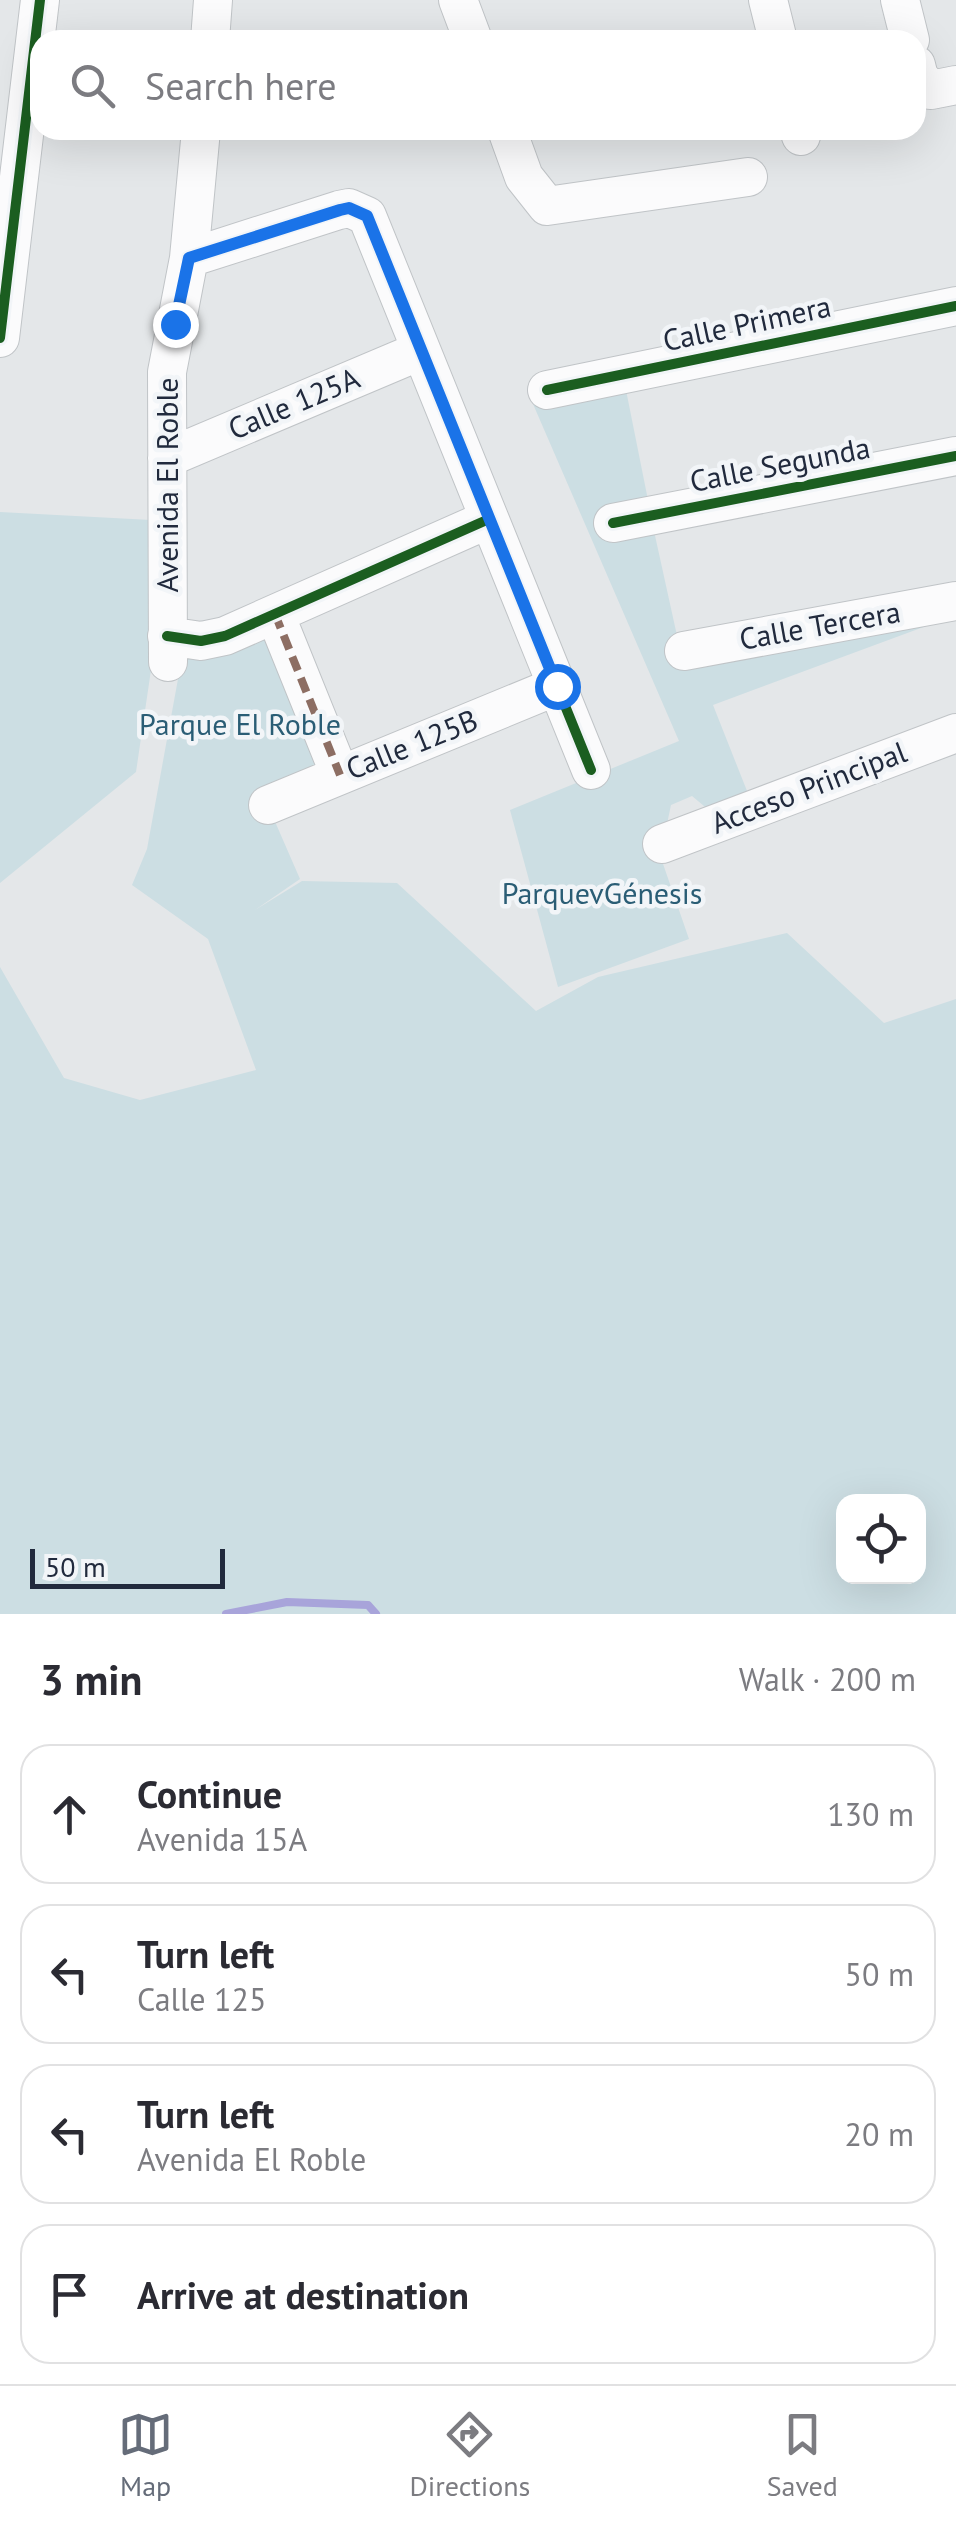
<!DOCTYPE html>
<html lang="en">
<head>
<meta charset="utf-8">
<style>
	:root { --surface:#fff; --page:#f7f7f7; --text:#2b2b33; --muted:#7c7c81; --line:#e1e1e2; --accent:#656c79 }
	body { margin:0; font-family:"PT Sans",sans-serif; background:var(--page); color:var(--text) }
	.controls { position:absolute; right:30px; bottom:30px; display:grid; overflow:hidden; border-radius:20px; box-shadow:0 10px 40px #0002 }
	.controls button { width:90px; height:90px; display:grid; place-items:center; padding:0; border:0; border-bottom:2px solid var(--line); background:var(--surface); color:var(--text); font:50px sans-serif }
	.scale { position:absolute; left:30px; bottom:25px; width:195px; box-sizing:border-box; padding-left:10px; border:5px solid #212a3d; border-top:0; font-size:28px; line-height:35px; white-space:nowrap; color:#212a3d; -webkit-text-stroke:8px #f2f5f8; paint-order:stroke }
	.stop { position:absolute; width:30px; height:30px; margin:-22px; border:8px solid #1a73e8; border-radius:50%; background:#fff }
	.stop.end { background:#1a73e8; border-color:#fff; box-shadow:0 2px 10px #0008 }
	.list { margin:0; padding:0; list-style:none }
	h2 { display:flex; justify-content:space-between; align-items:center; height:130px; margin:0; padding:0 40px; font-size:42px }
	h2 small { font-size:32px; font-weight:400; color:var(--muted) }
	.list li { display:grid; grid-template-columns:65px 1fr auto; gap:30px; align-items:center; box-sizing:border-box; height:140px; margin:0 20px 20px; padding:0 20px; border:2px solid var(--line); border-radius:30px }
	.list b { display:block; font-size:38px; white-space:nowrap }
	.list p { margin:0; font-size:32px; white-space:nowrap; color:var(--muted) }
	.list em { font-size:32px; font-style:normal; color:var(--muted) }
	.icon { flex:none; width:55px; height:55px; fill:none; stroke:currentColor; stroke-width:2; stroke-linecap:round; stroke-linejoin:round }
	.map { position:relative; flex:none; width:956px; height:1614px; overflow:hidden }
	.search { position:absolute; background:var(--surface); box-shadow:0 10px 40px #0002; left:30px; right:30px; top:30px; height:110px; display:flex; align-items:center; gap:25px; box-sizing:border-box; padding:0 35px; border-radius:30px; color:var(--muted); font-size:38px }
	.sheet { height:770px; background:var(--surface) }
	nav { display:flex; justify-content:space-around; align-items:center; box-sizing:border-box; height:140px; border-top:2px solid var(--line); background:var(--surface); font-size:28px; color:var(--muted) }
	nav a { display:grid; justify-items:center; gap:5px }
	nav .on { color:var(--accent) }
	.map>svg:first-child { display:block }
	.green { fill:#ccdee3; fill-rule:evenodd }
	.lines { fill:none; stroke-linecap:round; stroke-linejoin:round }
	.stream { stroke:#a8a4da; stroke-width:8 }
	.minor-casing { stroke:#c0c4c7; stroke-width:40 }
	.minor { stroke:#fbfbfc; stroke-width:38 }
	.quiet { stroke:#8d6e63; stroke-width:8; stroke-dasharray:15 8; stroke-linecap:butt }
	.cycleway-casing { stroke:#f2f5f8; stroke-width:16 }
	.cycleway { stroke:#1b5e20; stroke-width:10 }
	.route { stroke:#1a73e8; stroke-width:12 }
	.labels { text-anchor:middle; stroke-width:9; stroke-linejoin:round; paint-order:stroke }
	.street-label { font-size:30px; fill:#212a3d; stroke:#f2f5f8 }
	.park-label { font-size:30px; fill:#2a5d75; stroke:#f2f5f8 }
</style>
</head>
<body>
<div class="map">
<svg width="956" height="1614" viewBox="0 0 956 1614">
	<rect width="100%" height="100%" fill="#e4e7e9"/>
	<path class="green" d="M625,385L648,500L599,513L611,543L654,531L683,663L956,615L713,705L749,796L710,811L692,796L671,805L667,824L653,835L689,939L558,987L510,810L679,741L533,404Z
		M0,512L151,520V670L136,772L0,883Z
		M272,627L326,765L252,793L261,821L273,817L300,879L255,910L302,881L397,883L536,1011L598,977L787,933L884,1023L956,999V1614H0V967L64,1078L140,1100L256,1070L208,939L132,885L147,849L182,657ZM844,1502H918V1576H844Z"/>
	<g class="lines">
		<path class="stream" d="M226,1614L287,1602L368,1605L376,1614"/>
		<g class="minor-casing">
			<path id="minor" d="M458,0L473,40
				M768,0L778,40
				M900,0L910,40
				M210,40L213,0
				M916,65L919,77L931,90L956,85
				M507,130L524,177L547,206L748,177
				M799,130L801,136
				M189,258L339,210L349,208L367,216L591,770
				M0,338L40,0
				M547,390L956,306
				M167,458L420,351
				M613,523L956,456
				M275,614L340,775
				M167,636L201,641L225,636L489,519
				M684,651L956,601
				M168,662L167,372L189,258L201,130
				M268,805L557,686
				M662,844L956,733"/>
		</g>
		<use href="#minor" class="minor"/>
		<path class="quiet" d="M275,614L340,775"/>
		<g class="cycleway-casing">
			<path id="cycleway" d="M189,258L339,210L349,208L367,216L591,770
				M0,338L40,0
				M547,390L956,306
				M613,523L956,456
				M167,636L201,641L225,636L489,519"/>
		</g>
		<use href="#cycleway" class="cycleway"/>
	</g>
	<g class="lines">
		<path class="route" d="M175,324L189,258L340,210L349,208L367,216L557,686"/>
	</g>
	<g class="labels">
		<g class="street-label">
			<text transform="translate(747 324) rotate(-12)" y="10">Calle Primera</text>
			<text transform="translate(294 404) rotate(-23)" y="10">Calle 125A</text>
			<text transform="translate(780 465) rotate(-11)" y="10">Calle Segunda</text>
			<text transform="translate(168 485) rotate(-90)" y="10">Avenida El Roble</text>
			<text transform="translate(820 626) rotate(-10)" y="10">Calle Tercera</text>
			<text transform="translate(412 745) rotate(-22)" y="10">Calle 125B</text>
			<text transform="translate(809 788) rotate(-21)" y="10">Acceso Principal</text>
		</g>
		<g class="park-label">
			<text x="240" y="735">Parque El Roble</text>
			<text x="602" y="904">ParquevGénesis</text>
		</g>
	</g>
</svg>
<div class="controls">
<button><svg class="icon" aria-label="locate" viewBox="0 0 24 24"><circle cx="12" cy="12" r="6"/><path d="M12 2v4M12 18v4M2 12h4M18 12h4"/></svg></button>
</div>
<div class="scale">50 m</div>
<div class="stop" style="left:557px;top:686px"></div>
<div class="stop end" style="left:175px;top:324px"></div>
<div class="search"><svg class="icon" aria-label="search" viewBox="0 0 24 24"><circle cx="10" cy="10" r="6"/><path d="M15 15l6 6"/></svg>Search here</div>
</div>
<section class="sheet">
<h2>3 min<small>Walk · 200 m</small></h2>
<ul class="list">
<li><svg class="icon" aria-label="ahead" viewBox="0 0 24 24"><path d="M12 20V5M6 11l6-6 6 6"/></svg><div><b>Continue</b><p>Avenida 15A</p></div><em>130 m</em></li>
<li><svg class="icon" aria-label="left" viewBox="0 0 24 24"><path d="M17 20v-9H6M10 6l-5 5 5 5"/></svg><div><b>Turn left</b><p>Calle 125</p></div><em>50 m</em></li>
<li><svg class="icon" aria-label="left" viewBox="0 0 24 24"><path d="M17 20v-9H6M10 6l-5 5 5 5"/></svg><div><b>Turn left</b><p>Avenida El Roble</p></div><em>20 m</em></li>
<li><svg class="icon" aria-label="arrive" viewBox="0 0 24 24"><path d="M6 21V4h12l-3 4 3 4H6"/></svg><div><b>Arrive at destination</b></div></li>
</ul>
</section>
<nav>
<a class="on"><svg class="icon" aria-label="map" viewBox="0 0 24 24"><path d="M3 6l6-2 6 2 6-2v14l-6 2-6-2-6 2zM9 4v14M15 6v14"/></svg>Map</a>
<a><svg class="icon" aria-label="directions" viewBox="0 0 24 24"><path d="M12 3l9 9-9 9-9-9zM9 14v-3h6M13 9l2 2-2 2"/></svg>Directions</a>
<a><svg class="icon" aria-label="saved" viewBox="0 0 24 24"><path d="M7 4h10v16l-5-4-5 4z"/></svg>Saved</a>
</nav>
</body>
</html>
